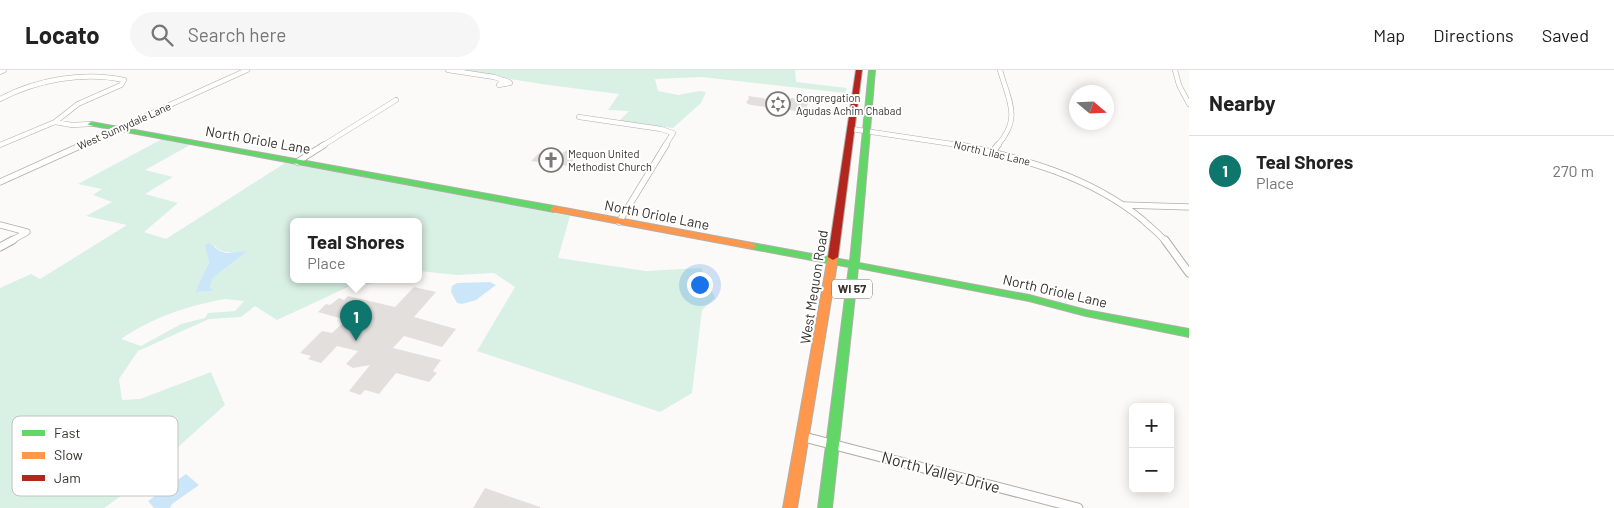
<!DOCTYPE html>
<html lang="en">
<head>
<meta charset="utf-8">
<style>
	:root { --surface:#fff; --page:#f6f6f6; --text:#222; --muted:#767676; --line:#e0e0e0; --accent:#0f766e }
	body { margin:0; font-family:Barlow,sans-serif; background:var(--page); color:var(--text) }
	.controls { position:absolute; right:15px; bottom:15px; display:grid; overflow:hidden; border-radius:8px; box-shadow:0 2px 12px #0003 }
	.controls button { width:45px; height:45px; display:grid; place-items:center; padding:0; border:0; border-bottom:1px solid var(--line); background:var(--surface); color:var(--text); font:25px sans-serif }
	.compass { position:absolute; left:1069px; top:15px; width:45px; height:45px; border-radius:50%; background:var(--surface); box-shadow:0 2px 12px #0003; rotate:109deg }
	.you { position:absolute; left:699px; top:214px; width:18px; height:18px; margin:-12px; border:4px solid #fff; border-radius:50%; background:#1a73e8; box-shadow:0 0 0 8px #1a73e833 }
	.badge { display:grid; place-items:center; width:32px; height:32px; border-radius:50%; background:var(--accent); color:#fff; font-size:16px; font-weight:700 }
	.pin { position:absolute; translate:-50% -41px; filter:drop-shadow(0 1px 2px #0008) }
	.pin::after { content:''; position:absolute; top:26px; width:18px; height:15px; background:inherit; clip-path:polygon(0 0,100% 0,50% 100%) }
	.popup { position:absolute; left:290px; top:148px; width:132px; height:65px; box-sizing:border-box; display:grid; place-content:center; border-radius:8px; background:var(--surface); filter:drop-shadow(0 1px 4px #0005); font-size:16px; white-space:nowrap; color:var(--muted) }
	.popup b { font-size:19px; color:var(--text) }
	.popup::after { content:''; position:absolute; left:50%; top:100%; margin-left:-10px; border:10px solid transparent; border-top-color:var(--surface) }
	.list { margin:0; padding:0; list-style:none }
	h2 { display:flex; justify-content:space-between; align-items:center; height:65px; margin:0; padding:0 20px; font-size:21px }
	h2 small { font-size:16px; font-weight:400; color:var(--muted) }
	.list li { display:grid; grid-template-columns:32px 1fr auto; gap:15px; align-items:center; box-sizing:border-box; height:70px; padding:0 20px; border-top:1px solid var(--line) }
	.list b { display:block; font-size:19px; white-space:nowrap }
	.list p { margin:0; font-size:16px; white-space:nowrap; color:var(--muted) }
	.list em { font-size:16px; font-style:normal; color:var(--muted) }
	.icon { flex:none; width:28px; height:28px; fill:none; stroke:currentColor; stroke-width:2; stroke-linecap:round; stroke-linejoin:round }
	.map { position:relative; flex:none; width:1189px; height:438px; overflow:hidden }
	header { display:flex; align-items:center; gap:30px; box-sizing:border-box; height:70px; padding:0 25px; background:var(--surface); border-bottom:1px solid var(--line) }
	header strong { font-size:24px }
	nav { display:flex; gap:28px; margin-inline-start:auto; font-size:18px }
	.search { width:350px; height:45px; background:var(--page); display:flex; align-items:center; gap:12px; box-sizing:border-box; padding:0 18px; border-radius:28px; color:var(--muted); font-size:19px }
	main { display:flex }
	aside { flex:1; background:var(--surface) }
	.map>svg:first-child { display:block }
	.green { fill:#d9f0e4; fill-rule:evenodd }
	.water { fill:#cbe6f9 }
	.building { fill:#e2dfdd }
	.lines { fill:none; stroke-linecap:round; stroke-linejoin:round }
	.street-far3-casing { stroke:#b0aeaa; stroke-width:5.5 }
	.street-far2-casing { stroke:#b0aeaa; stroke-width:7 }
	.street-far1-casing { stroke:#b0aeaa; stroke-width:9 }
	.street-casing { stroke:#b0aeaa; stroke-width:11 }
	.fast-casing { stroke:#b0aeaa; stroke-width:2 }
	.slow-casing { stroke:#b0aeaa; stroke-width:2 }
	.jam-casing { stroke:#b0aeaa; stroke-width:2 }
	.street-far3 { stroke:#fffefe; stroke-width:4.5 }
	.street-far2 { stroke:#fffefe; stroke-width:5.5 }
	.street-far1 { stroke:#fffefe; stroke-width:7 }
	.street { stroke:#fffefe; stroke-width:9 }
	.fast { fill:#63d668; fill-rule:evenodd }
	.slow { fill:#ff974d; fill-rule:evenodd }
	.jam { fill:#b3261e; fill-rule:evenodd }
	.labels { text-anchor:middle; stroke-width:4; stroke-linejoin:round; paint-order:stroke }
	.far-poi-label { font-size:11px; fill:#36322e; stroke:#fff; text-anchor:start }
	.far-street-label { font-size:11px; fill:#36322e; stroke:#fff }
	.shield { fill:#fff; stroke:#72706d; stroke-width:1 }
	.shield-label { font-size:12px; font-weight:bold; fill:#36322e }
	.street-label { font-size:14px; fill:#36322e; stroke:#fff }
	.near-street-label { font-size:16px; fill:#36322e; stroke:#fff }
	.key { fill:#fff; stroke:#c3c2c0; stroke-width:1 }
	.key-label { font-size:14px; fill:#36322e }
</style>
</head>
<body>
<header>
<strong>Locato</strong>
<div class="search"><svg class="icon" aria-label="search" viewBox="0 0 24 24"><circle cx="10" cy="10" r="6"/><path d="M15 15l6 6"/></svg>Search here</div>
<nav><a>Map</a><a>Directions</a><a>Saved</a></nav>
</header>
<main>
<div class="map">
<svg width="1189" height="438" viewBox="0 0 1189 438">
	<rect width="100%" height="100%" fill="#fcfaf8"/>
	<path class="green" d="M453,0H795L796,12L847,18L845,23L702,7L655,9L658,21L678,25L699,21L706,22L701,33L673,58L618,52L629,41L608,40L619,24L548,15Z
		M162,69L190,75L145,100L173,107L145,124L178,133L144,162L166,169L285,93L570,146L558,188L646,201L701,198L715,228L702,240L692,323L660,342L477,281L515,217L494,203L457,205L419,201L418,152H294V210H396L348,217L277,250L255,236L241,247L209,249L138,281L119,309L122,330L140,329L211,302L225,335L131,419L104,438H0V218L31,204L40,209L127,155L86,146L112,132L93,125L102,119L78,114ZM215,176C224,186 236,181 247,182L213,208L210,216L213,221L195,222L209,192L208,181ZM225,229L244,231L235,241L208,243L205,248L181,254L141,276L121,269C153,247 187,236 225,229Z"/>
	<path class="water" d="M209,173L220,181L226,183L248,181L213,208L210,216L213,221L195,222L209,192L205,175Z
		M490,212L496,215L476,230L462,234L457,233L451,222L452,216L457,213Z
		M186,404L199,415L172,434L170,438H154L148,431Z"/>
	<path class="building" d="M748,26L789,32L791,28L809,30L805,42L751,35L746,33L749,28Z
		M568,79L579,83L569,96L531,91L539,83L559,86Z
		M414,217L436,222L414,247L456,259L442,277L404,266L393,278L441,290L433,301L437,303L429,312L396,303L379,324L365,320L360,325L349,321L370,295L353,298L346,294L358,281L337,276L321,293L308,289L311,286L300,283L322,261L332,263L346,250L318,242L326,234L330,235L339,228L344,230L348,226L395,237Z
		M485,418L540,437V438H473Z"/>
	<g class="lines">
		<g class="street-far3-casing">
			<path id="street-far3" d="M448,0L494,7L509,12L510,13L499,15L503,10
				M1175,0L1179,15L1189,34
				M0,2L4,0
				M0,29C36,10 83,1 124,10L121,15L78,34L55,52L0,75
				M579,47L661,59L673,63L665,76
				M55,52L72,55L91,54
				M852,59L965,76
				M79,76L247,0
				M322,76L396,30
				M997,76C1022,48 1009,32 1000,0"/>
		</g>
		<g class="street-far2-casing">
			<path id="street-far2" d="M959,75C1023,88 1091,107 1143,150C1150,157 1159,163 1165,171
				M993,81L998,75
				M297,92L324,75
				M0,112L82,75
				M1124,135L1189,137
				M619,152L666,75
				M0,155L27,162L11,171"/>
		</g>
		<g class="street-far1-casing">
			<path id="street-far1" d="M1165,170L1189,203
				M0,177L13,170"/>
		</g>
		<g class="street-casing">
			<path id="street" d="M804,367L1078,438"/>
		</g>
		<g class="fast-casing">
			<path id="fast" d="M869,0H875L859,193L1029,225L1086,240L1189,259V267L1086,246L1029,231L858,198L832,438H818L849,197L752,179L747,176L752,173L850,191Z
				M91,52L554,136L558,139L554,142L89,55L88,54Z"/>
		</g>
		<g class="slow-casing">
			<path id="slow" d="M554,136L752,173L757,176L752,179L551,141L550,139Z
				M833,184L838,187L797,438H783L828,187Z"/>
		</g>
		<g class="jam-casing">
			<path id="jam" d="M856,0H862L838,187L833,190L828,187Z"/>
		</g>
		<use href="#street-far3" class="street-far3"/>
		<use href="#street-far2" class="street-far2"/>
		<use href="#street-far1" class="street-far1"/>
		<use href="#street" class="street"/>
		<use href="#fast" class="fast"/>
		<use href="#slow" class="slow"/>
		<use href="#jam" class="jam"/>
	</g>
	<defs>
		<g id="synagogue-ring" transform="scale(1.25)"><circle r="9.5" fill="#fff" stroke="#7b7875" stroke-width="1.5"/><path d="M0-6.5L5.6 3.2H-5.6ZM0 6.5L5.6-3.2H-5.6Z" fill="#7b7875"/></g>
		<g id="church-ring" transform="scale(1.25)"><circle r="9.5" fill="#fff" stroke="#7b7875" stroke-width="1.5"/><path d="M-1.2-6h2.4v3.5h3.3v2.4h-3.3V6h-2.4V-.1h-3.3v-2.4h3.3Z" fill="#7b7875"/></g>
	</defs>
	<g fill-rule="evenodd">
		<use href="#synagogue-ring" x="778" y="34"/>
		<use href="#church-ring" x="551" y="90"/>
	</g>
	<g class="labels">
		<g class="far-poi-label">
			<text x="796" y="32">Congregation<tspan x="796" dy="13">Agudas Achim Chabad</tspan></text>
			<text x="568" y="88">Mequon United<tspan x="568" dy="13">Methodist Church</tspan></text>
		</g>
		<g class="far-street-label">
			<text transform="translate(124 56) rotate(-24)" y="4">West Sunnydale Lane</text>
			<text transform="translate(992 83) rotate(13)" y="4">North Lilac Lane</text>
		</g>
		<rect class="shield" x="832" y="209.5" width="40" height="19" rx="4"/>
		<g class="shield-label">
			<text x="852" y="223">WI 57</text>
		</g>
		<g class="street-label">
			<text transform="translate(258 70) rotate(10)" y="5">North Oriole Lane</text>
			<text transform="translate(657 145) rotate(11)" y="5">North Oriole Lane</text>
			<text transform="translate(814 217) rotate(-81)" y="5">West Mequon Road</text>
			<text transform="translate(1055 221) rotate(13)" y="5">North Oriole Lane</text>
		</g>
		<g class="near-street-label">
			<text transform="translate(941 402) rotate(15)" y="6">North Valley Drive</text>
		</g>
	</g>
	<rect x="12" y="346" width="166" height="80" rx="8" class="key"/>
	<rect x="22" y="360" width="23" height="6" fill="#63d668"/>
	<rect x="22" y="382" width="23" height="7" fill="#ff974d"/>
	<rect x="22" y="405" width="23" height="6" fill="#b3261e"/>
	<g class="key-label">
		<text x="54" y="368">Fast</text>
		<text x="54" y="390">Slow</text>
		<text x="54" y="413">Jam</text>
	</g>
</svg>
<div class="controls">
<button>+</button>
<button>−</button>
</div>
<svg class="compass" viewBox="-18 -18 36 36"><path d="M0-13l5 13h-10z" fill="#e53935"/><path d="M0 13l5-13h-10z" fill="#767676"/></svg>
<div class="you"></div>
<div class="pin badge" style="left:356px;top:271px">1</div>
<div class="popup"><b>Teal Shores</b>Place</div>
</div>
<aside>
<h2>Nearby<small></small></h2>
<ul class="list">
<li><span class="badge">1</span><div><b>Teal Shores</b><p>Place</p></div><em>270 m</em></li>
</ul>
</aside>
</main>
</body>
</html>
